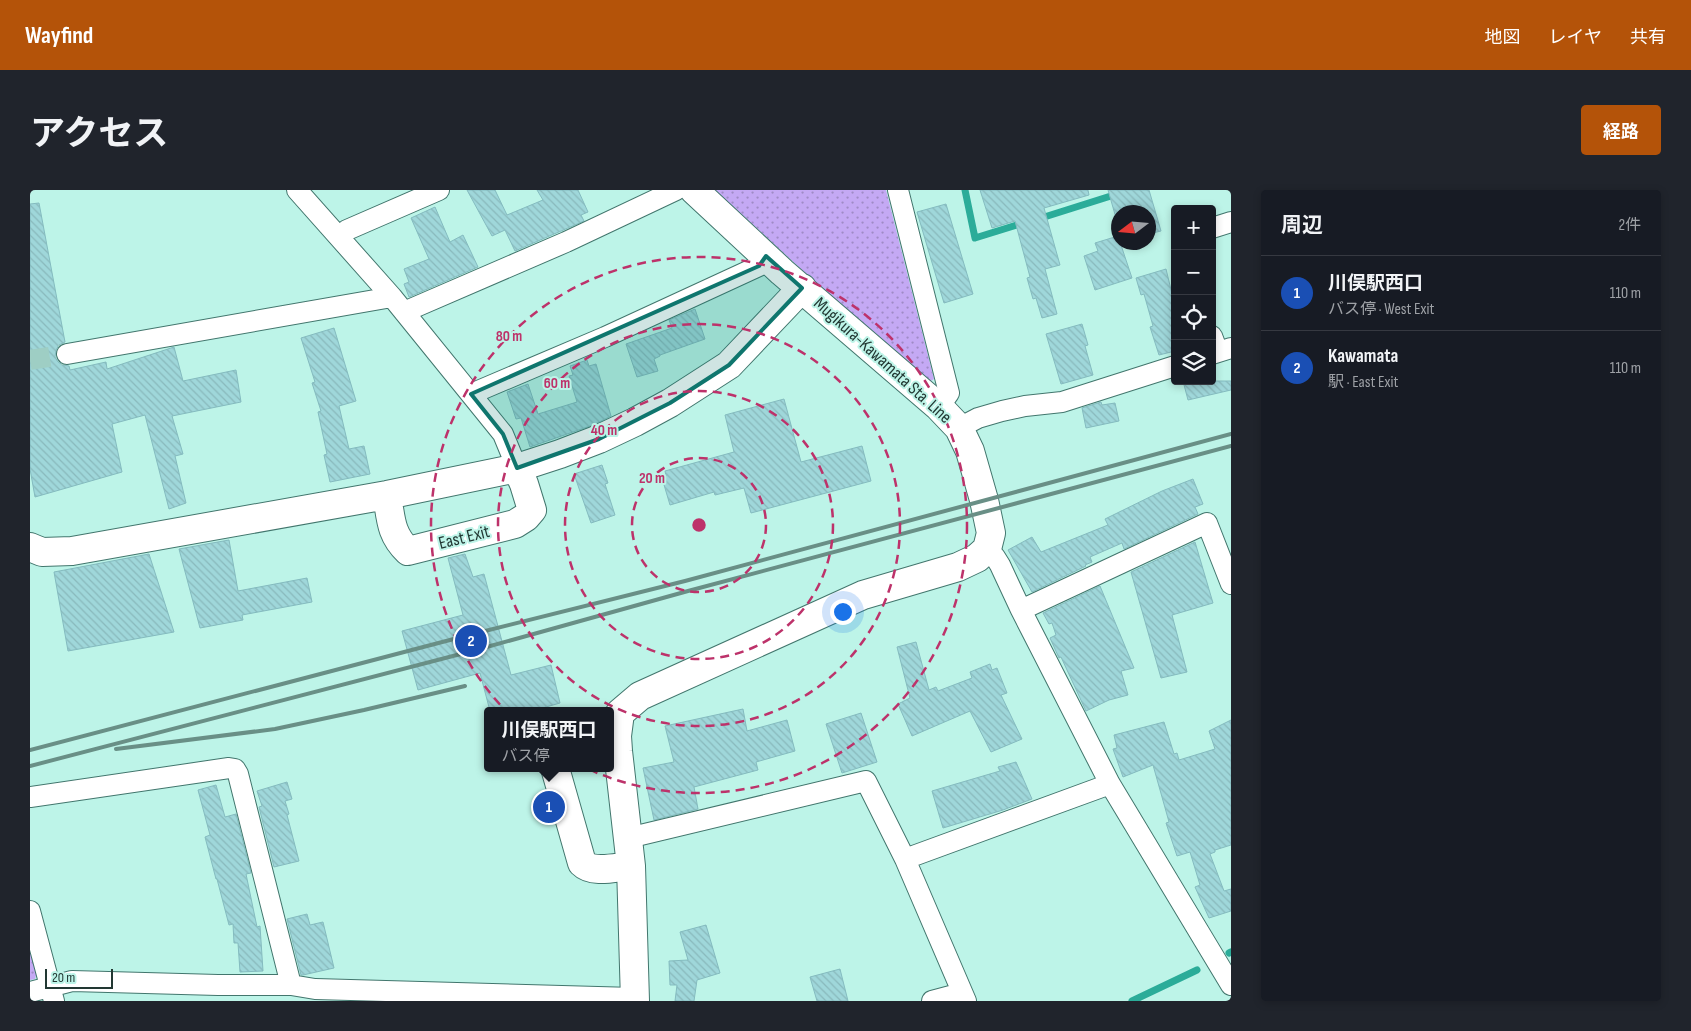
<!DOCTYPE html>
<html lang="ja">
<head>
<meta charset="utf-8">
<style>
	:root { --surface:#171b24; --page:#20242c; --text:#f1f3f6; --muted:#9ea1a6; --line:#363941; --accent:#b45309 }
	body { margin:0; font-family:"Sofia Sans Condensed","Noto Sans JP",sans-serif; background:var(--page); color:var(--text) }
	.controls { position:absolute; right:15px; top:15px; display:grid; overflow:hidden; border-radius:5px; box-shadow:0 2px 8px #0003 }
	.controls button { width:45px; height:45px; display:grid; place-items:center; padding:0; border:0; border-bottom:1px solid var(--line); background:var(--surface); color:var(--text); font:25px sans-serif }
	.compass { position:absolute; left:1081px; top:15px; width:45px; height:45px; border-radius:50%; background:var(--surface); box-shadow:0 2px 8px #0003; rotate:254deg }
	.scale { position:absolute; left:15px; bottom:12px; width:68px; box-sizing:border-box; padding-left:5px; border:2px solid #223833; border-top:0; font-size:14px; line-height:18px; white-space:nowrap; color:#223833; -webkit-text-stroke:4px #bdf4e8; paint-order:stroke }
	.you { position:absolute; left:812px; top:421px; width:18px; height:18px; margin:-12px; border:4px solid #fff; border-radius:50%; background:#1a73e8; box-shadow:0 0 0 8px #1a73e833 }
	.badge { display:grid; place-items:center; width:32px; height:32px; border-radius:50%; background:var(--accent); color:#fff; font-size:16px; font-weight:700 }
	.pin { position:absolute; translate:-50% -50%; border:2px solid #fff; box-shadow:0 1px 5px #0006 }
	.popup { position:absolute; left:454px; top:517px; width:130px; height:65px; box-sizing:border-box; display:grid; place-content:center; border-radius:5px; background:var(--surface); filter:drop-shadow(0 1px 4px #0005); font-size:16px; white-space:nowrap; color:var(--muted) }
	.popup b { font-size:19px; color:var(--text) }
	.popup::after { content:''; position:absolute; left:50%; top:100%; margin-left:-10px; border:10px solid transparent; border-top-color:var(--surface) }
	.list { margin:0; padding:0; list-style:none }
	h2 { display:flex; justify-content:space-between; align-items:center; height:65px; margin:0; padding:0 20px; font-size:21px }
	h2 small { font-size:16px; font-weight:400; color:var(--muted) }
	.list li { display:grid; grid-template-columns:32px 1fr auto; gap:15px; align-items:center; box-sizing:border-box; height:75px; padding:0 20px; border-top:1px solid var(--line) }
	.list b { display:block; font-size:19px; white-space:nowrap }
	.list p { margin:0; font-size:16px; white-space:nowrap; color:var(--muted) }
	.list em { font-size:16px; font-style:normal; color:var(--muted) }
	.icon { flex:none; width:28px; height:28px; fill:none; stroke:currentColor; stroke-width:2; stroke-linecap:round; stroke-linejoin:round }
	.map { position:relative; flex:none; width:1201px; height:811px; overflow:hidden; border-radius:5px }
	header { display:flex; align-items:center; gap:30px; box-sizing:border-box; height:70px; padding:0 25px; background:var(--accent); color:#fff }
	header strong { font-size:24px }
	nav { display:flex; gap:28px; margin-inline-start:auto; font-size:18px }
	.intro { display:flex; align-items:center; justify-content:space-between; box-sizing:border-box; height:120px; padding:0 30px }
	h1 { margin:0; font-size:35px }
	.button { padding:12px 22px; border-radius:5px; background:var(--accent); color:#fff; font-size:18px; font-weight:700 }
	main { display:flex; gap:30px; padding:0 30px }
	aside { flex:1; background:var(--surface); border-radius:5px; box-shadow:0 2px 8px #0003 }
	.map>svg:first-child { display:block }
	.grass { fill:url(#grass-dots) }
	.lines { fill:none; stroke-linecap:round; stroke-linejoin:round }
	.stream { stroke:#2bac99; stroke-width:7 }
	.building { fill:url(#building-back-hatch); stroke:#84bbbf }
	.street-tunnel { stroke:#9ecec4; stroke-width:20; stroke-dasharray:20 10; stroke-linecap:butt }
	.street-casing { stroke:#42766d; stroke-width:22 }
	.secondary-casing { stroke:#42766d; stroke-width:30 }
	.street { stroke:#fff; stroke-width:20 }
	.secondary { stroke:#fff; stroke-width:28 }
	.rail { stroke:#698f86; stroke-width:4 }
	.marked { fill:#0f766e; fill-opacity:0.2; stroke:#0f766e; stroke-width:4; stroke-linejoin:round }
	.ring { fill:none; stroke:#bd326a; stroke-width:2.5; stroke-dasharray:9 6 }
	.labels { text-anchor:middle; stroke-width:4; stroke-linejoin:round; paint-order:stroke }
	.street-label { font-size:18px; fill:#223833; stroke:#bdf4e8 }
	.centre { fill:#bd326a; stroke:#bdf4e8; stroke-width:2.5 }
	.ring-label { font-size:15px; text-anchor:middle; font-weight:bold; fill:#bd326a; stroke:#bdf4e8; stroke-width:4; stroke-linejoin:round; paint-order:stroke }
</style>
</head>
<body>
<header>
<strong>Wayfind</strong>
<nav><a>地図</a><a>レイヤ</a><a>共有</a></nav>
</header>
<div class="intro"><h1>アクセス</h1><a class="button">経路</a></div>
<main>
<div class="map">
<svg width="1201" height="811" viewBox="0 0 1201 811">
	<defs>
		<pattern id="grass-dots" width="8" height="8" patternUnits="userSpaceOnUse" patternTransform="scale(1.25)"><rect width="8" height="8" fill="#c4a9f4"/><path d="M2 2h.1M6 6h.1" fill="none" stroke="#9f8bc6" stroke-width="1.8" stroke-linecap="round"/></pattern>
		<pattern id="building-back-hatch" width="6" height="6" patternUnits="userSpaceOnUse" patternTransform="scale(1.25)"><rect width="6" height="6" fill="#9fd7da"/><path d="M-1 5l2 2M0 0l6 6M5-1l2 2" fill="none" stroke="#89b9bc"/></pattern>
	</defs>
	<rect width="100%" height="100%" fill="#bdf4e8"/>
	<path class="grass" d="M685,0H856L904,189L896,194Z
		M0,756L7,782L5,789L0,790Z"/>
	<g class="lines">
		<path class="stream" d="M935,0L945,48L993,33
			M1008,29L1100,0
			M1199,763L1201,762
			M1102,811L1167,780"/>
	</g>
	<path class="building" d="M437,0H465L477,25L513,10L507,0H548L558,22L551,25L554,31L485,61L475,40L462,46Z
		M950,0H1058L1059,5L1014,18L1030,75L1015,79L1027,124L1012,128L1006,108L1003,109L997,88L1000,87L985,31L962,38Z
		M1078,0H1119L1131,41L1118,44V22H1088V35Z
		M9,13L35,152L29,155L26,160L25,167L28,172L33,175L39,176L40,180L76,172L77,179L144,157L153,191L206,180L211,212L142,226L153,264L145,266L156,313L139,319L115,225L82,234L92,282L5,307L0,279V14Z
		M916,14L943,104L914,113L887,22Z
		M405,17L420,52L433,45L448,77L379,107L374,94L379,92L374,79L399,69L381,28Z
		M1088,46V52H1090L1102,88L1065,100L1054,66L1068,61L1065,53Z
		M1136,79L1145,116V161L1129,165L1120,137L1123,136L1114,104L1111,105L1106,88Z
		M665,119L675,149L630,165V166L624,169L628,181L607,187L596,154L642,138L639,130Z
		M1052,134L1058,155L1055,156L1063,185L1031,194L1016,144Z
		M304,138L326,211L309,216L319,259L334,256L340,284L300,292L294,265L297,264L288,222L291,221L282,193L285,192L271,148Z
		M557,170L559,176L566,174L581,226L563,235L500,257L491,228L486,229L477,202L498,194L508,224L547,212L539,186L543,185L540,176Z
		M1153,191H1201V200L1158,210Z
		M754,209L771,272L832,256L841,291L721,323L714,298L685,305L684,302L640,315L632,288L636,286L635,281L704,262L695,225Z
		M1071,212L1072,215L1085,213L1089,231L1056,238L1052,218Z
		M572,275L578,293L575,294L585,325L561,333L544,284Z
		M1163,289L1173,314L1165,317L1168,324L1094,359L1092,353L1060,367L1062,372L1055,375L1056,376L1002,402L978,360L1002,347L1011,362L1078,335L1075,329L1132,301Z
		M199,350L208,401L277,388L282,412L212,425L213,430L170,438L149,359Z
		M1165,352L1183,413L1142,425L1157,482L1131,488L1101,382Z
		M119,364L144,442L38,461L24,382Z
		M435,364L443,387L454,384L481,485L521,475L530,513L502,521H460L450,483L388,500L372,441L433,425L418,368Z
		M1070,396L1104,478L1091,481L1098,505L1079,510L1056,521L1031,467L1029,468L1020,448L1026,445L1022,433L1019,434L1013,423Z
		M886,452L899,500L906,497L908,501L942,488L940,482L960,474L962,480L967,478L977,503L971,505L992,549L961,562L940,521L882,546L868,514L880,508L867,457Z
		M713,519L717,541L757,530L765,561L726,572L728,580L664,597L668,619L624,630L613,578L644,572L635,536Z
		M831,523L847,572L812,583L796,534Z
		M1201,530V655L1185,660V662L1180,664L1194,701L1201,699V721L1179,728L1165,697L1170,695L1160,662L1147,666L1136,633L1139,632L1123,575L1093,587L1083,559L1087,558L1084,545L1134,532L1144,564L1147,563L1149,570L1185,559L1179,541Z
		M986,572L1002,609L973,620L913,638L902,601L970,581L968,577Z
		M257,592L262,609L255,611L259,624L257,625L269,671L244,677L229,617L232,616L227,601Z
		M186,595L195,627L206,624L221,683L216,684L227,737L230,736L233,781L210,782L208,753H204L203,734L199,735L187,689H186L175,647L180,645L168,600Z
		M277,724L280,735L293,732L304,778L273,785H271L257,729Z
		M676,735L690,783L667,790L664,811H645L647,795H640L639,771L658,770L650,742Z
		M810,779L818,811H787L780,787Z"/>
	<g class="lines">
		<path class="street-tunnel" d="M0,170L37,164"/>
		<g class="street-casing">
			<path id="street" d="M267,0L362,107L473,244L487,278
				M868,0L919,203L909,217
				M1182,38L1201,32
				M309,46L317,40L409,0
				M374,122L536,52L646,0
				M1182,146L1188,162
				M37,164L362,107
				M1182,164L1201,158
				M441,204L575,147L729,76L736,66
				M929,238L948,228L972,221L995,216L1032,212L1145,176
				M957,359L965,367L970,375L991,420L1080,594L1201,795
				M991,420L1177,333L1201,394
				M0,607L199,578L205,579L208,584L261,795
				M598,648L836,591L875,669L936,811
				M875,669L1080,594
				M0,721L24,811
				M0,802L42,791L188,795H261L285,799L604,808
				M902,811L932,803"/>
		</g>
		<g class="secondary-casing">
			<path id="secondary" d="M357,305C361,328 360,344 378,361L485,334L496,327L502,320L494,294L487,278
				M0,357L12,362L42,361L357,305L487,278L530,264L569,249L605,232L640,213L699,175L772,98
				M525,578L552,673C563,684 586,677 601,676
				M605,811L601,676L588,561L587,546L590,523L610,506L833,405L928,377L947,368L957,359L961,343L954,310L940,261L929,238L909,217L752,82L664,0"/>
		</g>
		<use href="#street" class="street"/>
		<use href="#secondary" class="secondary"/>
		<path class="rail" d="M86,559L245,539L334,520L435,496
			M0,560L439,445L655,391L1201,244
			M0,576L446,460L658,401L1201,256"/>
	</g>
	<path class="marked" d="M736,66L772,98L699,175L640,213L569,249L487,278L473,244L441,204L729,76Z"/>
	<g class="ring">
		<circle cx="669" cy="335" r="67"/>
		<circle cx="669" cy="335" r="134"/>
		<circle cx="669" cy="335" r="201"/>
		<circle cx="669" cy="335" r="268"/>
	</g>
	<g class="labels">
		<g class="street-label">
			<text transform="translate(853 170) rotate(42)" y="6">Mugikura-Kawamata Sta. Line</text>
			<text transform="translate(434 347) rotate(-14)" y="6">East Exit</text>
		</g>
	</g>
	<circle cx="669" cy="335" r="8" class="centre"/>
	<g class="ring-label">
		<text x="479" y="151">80 m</text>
		<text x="527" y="198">60 m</text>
		<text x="574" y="245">40 m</text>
		<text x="622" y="293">20 m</text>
	</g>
</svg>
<div class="controls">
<button>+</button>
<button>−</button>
<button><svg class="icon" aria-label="locate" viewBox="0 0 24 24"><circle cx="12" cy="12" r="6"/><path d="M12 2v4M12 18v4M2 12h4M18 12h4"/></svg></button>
<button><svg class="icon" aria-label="layers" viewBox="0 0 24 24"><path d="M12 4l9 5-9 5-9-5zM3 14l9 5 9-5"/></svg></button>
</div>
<svg class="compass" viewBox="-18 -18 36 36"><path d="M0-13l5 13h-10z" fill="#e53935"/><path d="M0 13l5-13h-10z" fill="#9ea1a6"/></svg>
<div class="scale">20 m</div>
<div class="you"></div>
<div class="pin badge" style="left:519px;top:617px;background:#1a4fb4">1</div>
<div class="popup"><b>川俣駅西口</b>バス停</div>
<div class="pin badge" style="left:441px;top:451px;background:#1a4fb4">2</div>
</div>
<aside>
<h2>周辺<small>2件</small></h2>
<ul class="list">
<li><span class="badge" style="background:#1a4fb4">1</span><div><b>川俣駅西口</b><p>バス停 · West Exit</p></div><em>110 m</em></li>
<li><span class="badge" style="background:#1a4fb4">2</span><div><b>Kawamata</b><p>駅 · East Exit</p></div><em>110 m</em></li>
</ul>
</aside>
</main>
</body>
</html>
